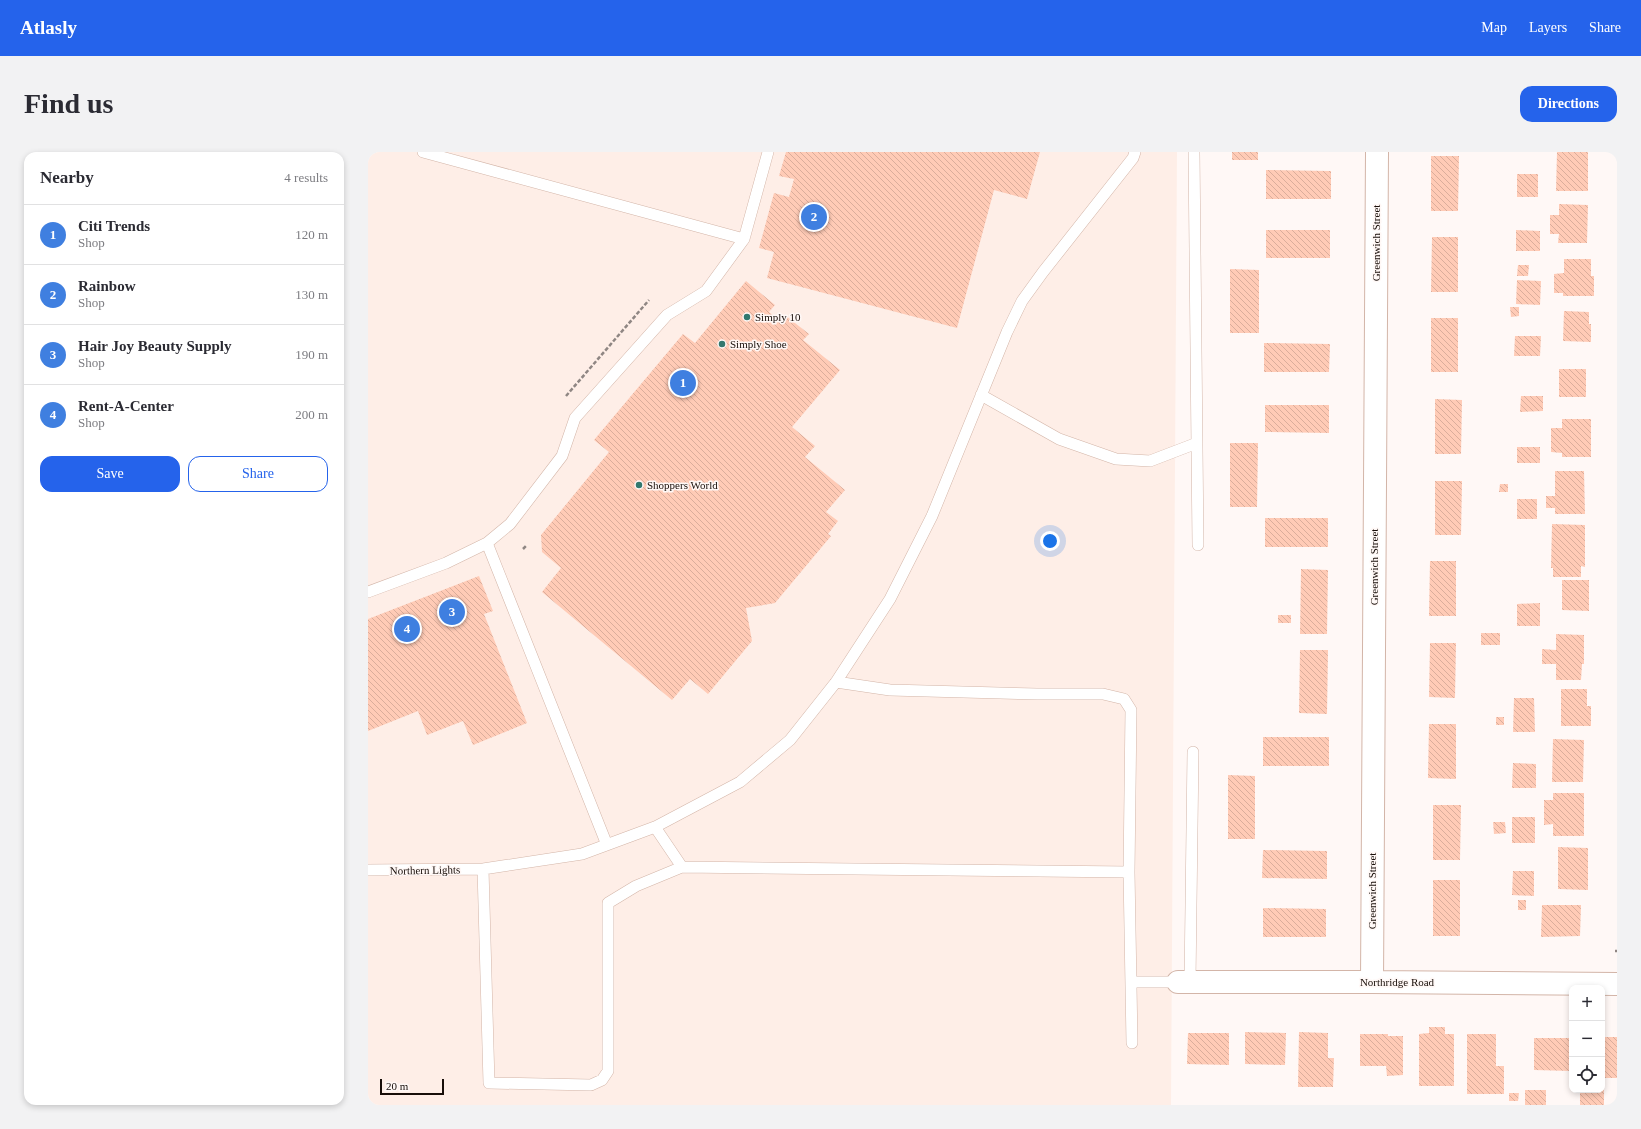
<!DOCTYPE html>
<html lang="en">
<head>
<meta charset="utf-8">
<style>
	:root { --surface:#fff; --page:#f2f2f3; --text:#2b2b33; --muted:#7c7c81; --line:#e1e1e2; --accent:#2563eb }
	body { margin:0; font-family:Georgia,serif; background:var(--page); color:var(--text) }
	.controls { position:absolute; right:12px; bottom:12px; display:grid; overflow:hidden; border-radius:8px; box-shadow:0 2px 6px #0003 }
	.controls button { width:36px; height:36px; display:grid; place-items:center; padding:0; border:0; border-bottom:1px solid var(--line); background:var(--surface); color:var(--text); font:20px sans-serif }
	.scale { position:absolute; left:12px; bottom:10px; width:64px; box-sizing:border-box; padding-left:4px; border:2px solid #180e09; border-top:0; font-size:11px; line-height:14px; white-space:nowrap; color:#180e09; -webkit-text-stroke:3px #fff8f6; paint-order:stroke }
	.you { position:absolute; left:682px; top:389px; width:14px; height:14px; margin:-10px; border:3px solid #fff; border-radius:50%; background:#1a73e8; box-shadow:0 0 0 6px #1a73e833 }
	.badge { display:grid; place-items:center; width:26px; height:26px; border-radius:50%; background:var(--accent); color:#fff; font-size:13px; font-weight:700 }
	.pin { position:absolute; translate:-50% -50%; border:2px solid #fff; box-shadow:0 1px 4px #0006 }
	.list { margin:0; padding:0; list-style:none }
	h2 { display:flex; justify-content:space-between; align-items:center; height:52px; margin:0; padding:0 16px; font-size:17px }
	h2 small { font-size:13px; font-weight:400; color:var(--muted) }
	.list li { display:grid; grid-template-columns:26px 1fr auto; gap:12px; align-items:center; box-sizing:border-box; height:60px; padding:0 16px; border-top:1px solid var(--line) }
	.list b { display:block; font-size:15px; white-space:nowrap }
	.list p { margin:0; font-size:13px; white-space:nowrap; color:var(--muted) }
	.list em { font-size:13px; font-style:normal; color:var(--muted) }
	.actions { display:flex; gap:8px; padding:12px 16px }
	.actions a { flex:1; padding:9px 0; border:1px solid var(--accent); border-radius:12px; text-align:center; font-size:14px; color:var(--accent) }
	.actions .main { background:var(--accent); color:#fff }
	.icon { flex:none; width:22px; height:22px; fill:none; stroke:currentColor; stroke-width:2; stroke-linecap:round; stroke-linejoin:round }
	.map { position:relative; flex:none; width:1249px; height:953px; overflow:hidden; border-radius:12px }
	header { display:flex; align-items:center; gap:24px; box-sizing:border-box; height:56px; padding:0 20px; background:var(--accent); color:#fff }
	header strong { font-size:19px }
	nav { display:flex; gap:22px; margin-inline-start:auto; font-size:14px }
	.intro { display:flex; align-items:center; justify-content:space-between; box-sizing:border-box; height:96px; padding:0 24px }
	h1 { margin:0; font-size:28px }
	.button { padding:10px 18px; border-radius:12px; background:var(--accent); color:#fff; font-size:14px; font-weight:700 }
	main { display:flex; gap:24px; padding:0 24px }
	aside { flex:1; background:var(--surface); border-radius:12px; box-shadow:0 2px 6px #0003 }
	.map>svg:first-child { display:block }
	.built { fill:#feeee7 }
	.building { fill:url(#building-back-hatch) }
	.lines { fill:none; stroke-linecap:round; stroke-linejoin:round }
	.service-casing { stroke:#d3b5a8; stroke-width:12 }
	.minor-casing { stroke:#d3b5a8; stroke-width:24 }
	.path { stroke:#8f8683; stroke-width:2.5; stroke-dasharray:4 2; stroke-linecap:butt }
	.service { stroke:#fff; stroke-width:11 }
	.minor { stroke:#fff; stroke-width:22 }
	.poi-dot { fill:#32786e; stroke:#fff8f6; stroke-width:1.5 }
	.labels { text-anchor:middle; stroke-width:3; stroke-linejoin:round; paint-order:stroke }
	.street-label { font-size:11px; fill:#180e09; stroke:#fff8f6 }
	.poi-label { font-size:11px; fill:#180e09; stroke:#fff8f6; text-anchor:start }
</style>
</head>
<body>
<header>
<strong>Atlasly</strong>
<nav><a>Map</a><a>Layers</a><a>Share</a></nav>
</header>
<div class="intro"><h1>Find us</h1><a class="button">Directions</a></div>
<main>
<aside>
<h2>Nearby<small>4 results</small></h2>
<ul class="list">
<li><span class="badge" style="background:#3f7fe0">1</span><div><b>Citi Trends</b><p>Shop</p></div><em>120 m</em></li>
<li><span class="badge" style="background:#3f7fe0">2</span><div><b>Rainbow</b><p>Shop</p></div><em>130 m</em></li>
<li><span class="badge" style="background:#3f7fe0">3</span><div><b>Hair Joy Beauty Supply</b><p>Shop</p></div><em>190 m</em></li>
<li><span class="badge" style="background:#3f7fe0">4</span><div><b>Rent-A-Center</b><p>Shop</p></div><em>200 m</em></li>
</ul>
<div class="actions"><a class="main">Save</a><a>Share</a></div>
</aside>
<div class="map">
<svg width="1249" height="953" viewBox="0 0 1249 953">
	<defs>
		<pattern id="building-back-hatch" width="6" height="6" patternUnits="userSpaceOnUse"><rect width="6" height="6" fill="#ffcbb6"/><path d="M-1 5l2 2M0 0l6 6M5-1l2 2" fill="none" stroke="#daad9b"/></pattern>
	</defs>
	<rect width="100%" height="100%" fill="#fff8f6"/>
	<path class="built" d="M0,0H809L803,953H0Z"/>
	<path class="building" d="M418,0H672L659,47L626,38L589,176L399,126L406,100L391,96L406,41L421,45L426,27L411,24Z
		M864,0H890V8H864Z
		M1189,0H1220V39H1188Z
		M1063,4H1091L1090,59H1063Z
		M898,18L963,19V47H898Z
		M1149,22H1170V45H1149Z
		M1191,52L1220,53L1219,91H1190L1191,82H1182V63H1191Z
		M898,78H962V106H898Z
		M1148,78L1172,79V99H1148Z
		M1064,85H1090V140H1063Z
		M1196,107H1223V124H1226V144H1195V141H1186V122L1196,121Z
		M1150,113H1161L1160,124H1149Z
		M862,117L891,118V181H862Z
		M1149,128L1173,129L1172,153L1148,152Z
		M378,129L407,153L401,160L413,170L418,164L441,182L435,188L472,218L424,275L447,294L437,305L477,338L458,360L470,369L460,382L463,384L407,451L378,456L384,489L340,542L322,527L304,548L174,440L193,416L174,400L173,383L241,300L226,288L315,182L327,191Z
		M1142,155H1151V164L1143,165Z
		M1196,159L1221,160V172H1223V190L1195,189Z
		M1063,166H1090V220H1063Z
		M1147,184H1173L1172,204H1146Z
		M896,191L962,192L961,220H896Z
		M1191,217H1218V245H1191Z
		M1153,244H1175V259L1152,260Z
		M1067,247L1094,248L1093,302H1067Z
		M897,253H961V281L897,280Z
		M1194,267H1223V305H1194V301L1183,300V276H1194Z
		M862,291H890L889,355H862Z
		M1149,295H1172V311H1149Z
		M1187,319H1216L1217,362H1187V356H1178V344H1187Z
		M1067,329H1094L1093,383H1067Z
		M1132,332H1140V340H1131Z
		M1149,347H1169V367H1149Z
		M897,366H960V395H897Z
		M1184,372L1217,373V415L1213,414V425H1185V416H1183Z
		M1062,409H1088V464H1061Z
		M933,417L960,418L959,482H932Z
		M111,424L125,459L116,462L159,571L105,593L95,569L59,583L50,559L0,579V467Z
		M1194,428H1221V459L1194,458Z
		M1172,451V474H1149V452Z
		M910,463H923V471H910Z
		M1113,481H1132V493H1113Z
		M1188,482L1216,483V512H1214L1213,528H1188V512H1174V497L1188,498Z
		M1062,491H1088L1087,546L1061,545Z
		M932,498H960L959,562L931,561Z
		M1193,537H1219V554H1223V574H1193Z
		M1146,546H1166L1167,580H1145Z
		M1128,565H1136V573H1128Z
		M1061,572H1088V627L1060,626Z
		M895,585H961V614H895Z
		M1185,587L1216,588L1215,630H1184Z
		M1145,611L1168,612V636H1144Z
		M860,623L887,624V687H860Z
		M1185,641H1216V684H1185V672L1176,673V648H1185Z
		M1065,653H1093L1092,708H1065Z
		M1144,665H1167V691H1144Z
		M1125,670H1137L1138,681L1126,682Z
		M1190,695L1220,696V738L1190,737Z
		M895,698L959,699V727L894,726Z
		M1145,719H1166V744L1144,743Z
		M1065,728H1092V784H1065Z
		M1150,748H1158V758H1150Z
		M1174,753H1213L1212,784L1173,785Z
		M895,756L958,757V785H895Z
		M1061,875H1077V882H1086V934H1051V882L1061,881Z
		M877,880L918,881L917,913L877,912Z
		M931,880L960,881V906H966L965,935H930Z
		M820,881H861V913L819,912Z
		M992,882H1020V884H1035V923L1019,924L1018,914H992Z
		M1099,882H1128V914H1136V942H1099Z
		M1234,885H1249V926H1234Z
		M1166,886H1204L1203,919L1166,918Z
		M1157,938H1178V953H1157Z
		M1212,938H1236V953H1212Z
		M1141,941H1151L1150,949H1141Z"/>
	<g class="lines">
		<g class="service-casing">
			<path id="service" d="M55,0L376,87
				M826,0L830,393
				M613,243L691,287L748,307L782,309L829,291
				M119,391L239,693
				M0,440L78,411L119,391L142,372L194,304L207,266L299,163L338,139L376,87L400,0
				M468,530L522,538L669,542H735L756,547L763,558L761,721
				M287,675L314,715L761,720L764,891
				M115,717L121,931L223,933L234,928L240,919V751L268,734L314,715
				M0,718L115,717L214,702L287,675L372,630L422,588L468,530L522,447L564,364L639,180L654,149L675,120L765,6L767,0
				M763,830H810
				M822,830L825,600"/>
		</g>
		<g class="minor-casing">
			<path id="minor" d="M810,830H1004L1249,832
				M1004,830L1009,0"/>
		</g>
		<path class="path" d="M198,244L281,148
			M155,397L158,394
			M1247,799H1249"/>
		<use href="#service" class="service"/>
		<use href="#minor" class="minor"/>
	</g>
	<g class="poi-dot">
		<circle cx="379" cy="165" r="4"/>
		<circle cx="354" cy="192" r="4"/>
		<circle cx="271" cy="333" r="4"/>
	</g>
	<g class="labels">
		<g class="street-label">
			<text transform="translate(1008 91) rotate(-90)" y="4">Greenwich Street</text>
			<text transform="translate(1006 415) rotate(-90)" y="4">Greenwich Street</text>
			<text transform="translate(57 718) rotate(-1)" y="4">Northern Lights</text>
			<text transform="translate(1004 739) rotate(-90)" y="4">Greenwich Street</text>
			<text x="1029" y="834">Northridge Road</text>
		</g>
		<g class="poi-label">
			<text x="387" y="169">Simply 10</text>
			<text x="362" y="196">Simply Shoe</text>
			<text x="279" y="337">Shoppers World</text>
		</g>
	</g>
</svg>
<div class="controls">
<button>+</button>
<button>−</button>
<button><svg class="icon" aria-label="locate" viewBox="0 0 24 24"><circle cx="12" cy="12" r="6"/><path d="M12 2v4M12 18v4M2 12h4M18 12h4"/></svg></button>
</div>
<div class="scale">20 m</div>
<div class="you"></div>
<div class="pin badge" style="left:315px;top:231px;background:#3f7fe0">1</div>
<div class="pin badge" style="left:446px;top:65px;background:#3f7fe0">2</div>
<div class="pin badge" style="left:84px;top:460px;background:#3f7fe0">3</div>
<div class="pin badge" style="left:39px;top:477px;background:#3f7fe0">4</div>
</div>
</main>
</body>
</html>
